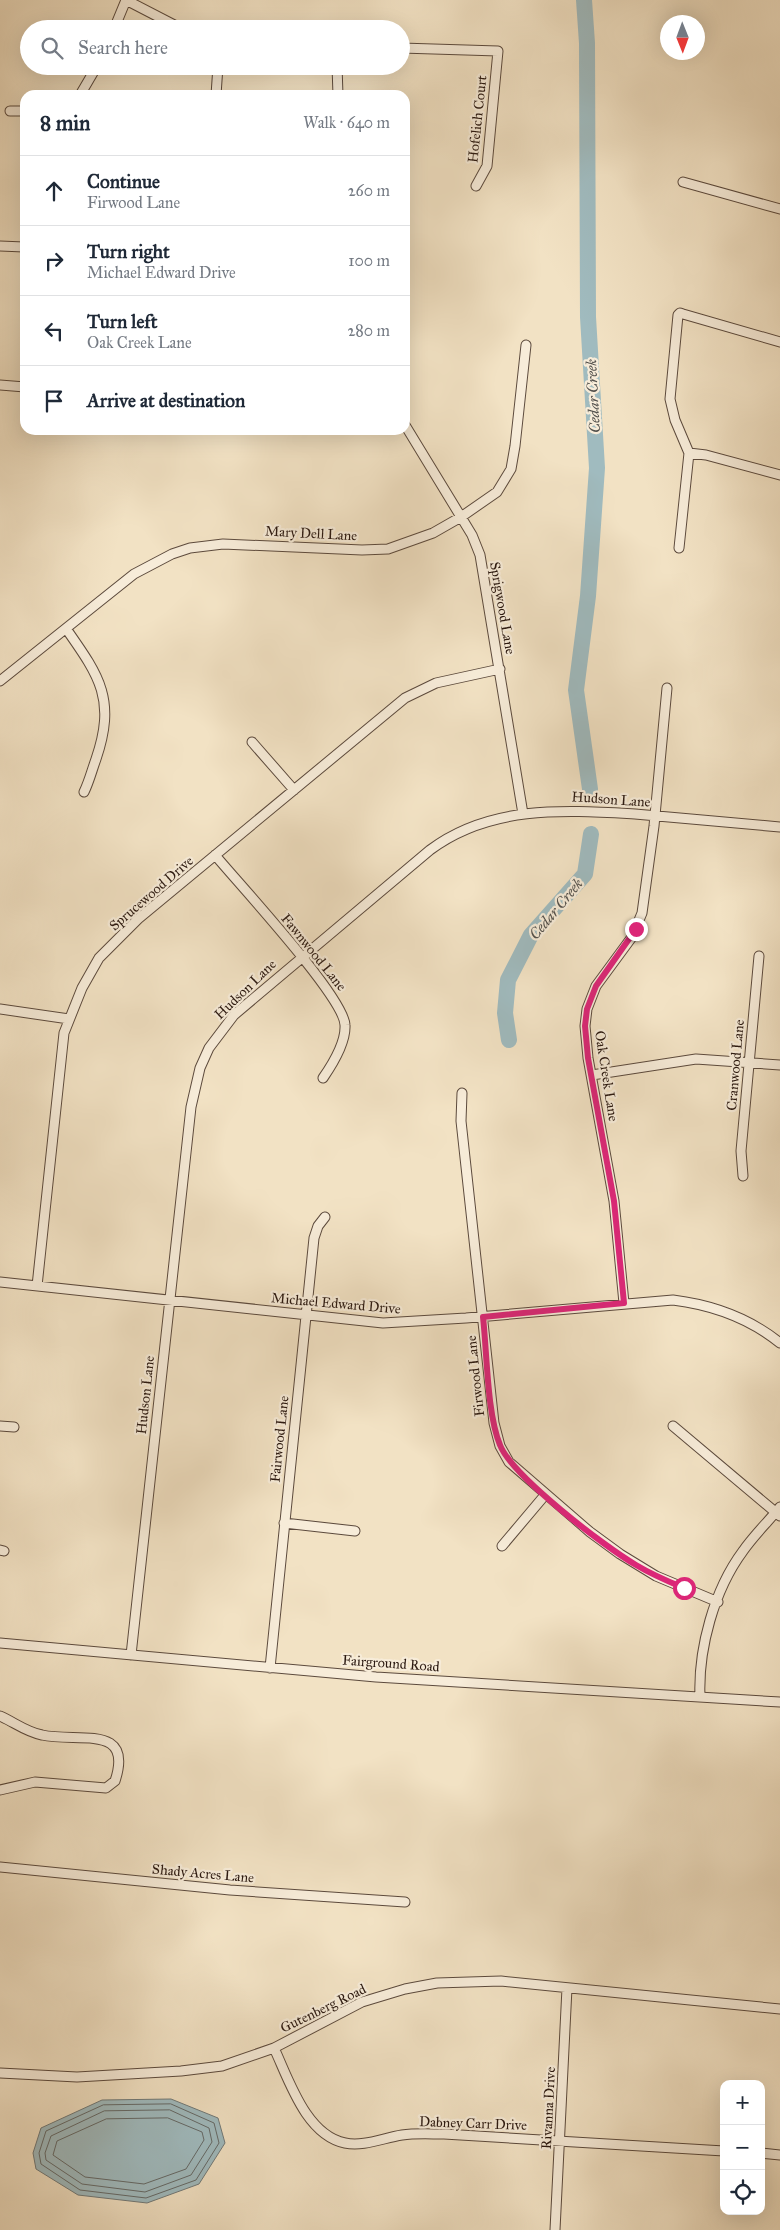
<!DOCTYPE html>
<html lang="en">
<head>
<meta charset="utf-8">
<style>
	:root { --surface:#fff; --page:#f6f6f7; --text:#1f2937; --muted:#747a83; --line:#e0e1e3 }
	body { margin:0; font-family:"IM FELL Great Primer",serif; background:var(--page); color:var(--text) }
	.controls { position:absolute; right:15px; bottom:15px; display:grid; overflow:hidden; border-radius:10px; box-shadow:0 5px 20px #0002 }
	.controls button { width:45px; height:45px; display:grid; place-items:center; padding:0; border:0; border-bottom:1px solid var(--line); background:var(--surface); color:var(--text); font:25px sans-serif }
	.compass { position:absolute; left:660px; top:15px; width:45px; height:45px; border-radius:50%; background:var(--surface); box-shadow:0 5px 20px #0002; rotate:179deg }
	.stop { position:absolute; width:15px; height:15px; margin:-11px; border:4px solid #db2777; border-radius:50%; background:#fff }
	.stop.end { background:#db2777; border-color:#fff; box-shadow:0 1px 5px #0008 }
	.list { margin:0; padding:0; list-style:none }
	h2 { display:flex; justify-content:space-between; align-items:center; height:65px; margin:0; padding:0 20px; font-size:21px }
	h2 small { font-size:16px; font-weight:400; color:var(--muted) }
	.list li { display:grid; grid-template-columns:32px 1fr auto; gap:15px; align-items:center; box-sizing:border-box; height:70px; padding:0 20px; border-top:1px solid var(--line) }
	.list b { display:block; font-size:19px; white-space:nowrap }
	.list p { margin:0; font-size:16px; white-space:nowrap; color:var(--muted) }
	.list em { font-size:16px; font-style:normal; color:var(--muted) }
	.icon { flex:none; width:28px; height:28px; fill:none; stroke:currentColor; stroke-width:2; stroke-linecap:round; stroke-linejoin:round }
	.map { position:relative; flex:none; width:780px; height:2230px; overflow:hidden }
	.search { position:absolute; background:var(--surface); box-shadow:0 5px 20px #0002; left:20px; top:20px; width:390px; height:55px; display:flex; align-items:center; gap:12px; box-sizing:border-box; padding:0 18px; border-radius:28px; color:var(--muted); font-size:19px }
	.panel { position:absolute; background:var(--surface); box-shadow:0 5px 20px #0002; left:20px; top:90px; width:390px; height:345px; border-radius:15px }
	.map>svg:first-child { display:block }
	.water { fill:#a0bbbf; stroke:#717a79 }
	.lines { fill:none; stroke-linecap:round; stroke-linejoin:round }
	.shore { stroke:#656a68; stroke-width:1 }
	.river { stroke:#a0bbbf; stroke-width:16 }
	.minor-casing { stroke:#5c4a3d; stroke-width:11 }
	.minor { stroke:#f7ecd9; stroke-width:9 }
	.route { stroke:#db2777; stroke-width:6 }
	.labels { text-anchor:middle; stroke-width:4.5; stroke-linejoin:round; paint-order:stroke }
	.street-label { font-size:14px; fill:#2a1810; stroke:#f7ecd9 }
	.water-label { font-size:15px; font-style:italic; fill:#53514d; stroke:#f7ecd9 }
</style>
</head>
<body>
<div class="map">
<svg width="780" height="2230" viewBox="0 0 780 2230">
	<rect width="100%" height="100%" fill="#f2e2c4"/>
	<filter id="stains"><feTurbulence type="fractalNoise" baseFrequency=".004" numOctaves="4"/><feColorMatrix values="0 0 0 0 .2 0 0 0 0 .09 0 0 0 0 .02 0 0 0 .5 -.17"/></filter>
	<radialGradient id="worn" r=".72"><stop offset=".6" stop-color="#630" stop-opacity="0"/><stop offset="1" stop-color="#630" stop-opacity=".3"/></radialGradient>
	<path class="water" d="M171,2099L218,2118L225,2143L199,2184L147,2203L78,2195L36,2169L33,2153L41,2128L102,2100Z"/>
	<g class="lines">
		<path class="shore" d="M171,2104L214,2123L219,2143L196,2180L146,2198L80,2190L41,2164L39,2153L46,2131L103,2105Z
			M170,2110L209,2128L212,2142L191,2175L145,2192L82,2184L46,2160L45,2153L51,2136L104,2111Z
			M168,2118L202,2132L204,2140L186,2169L144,2184L85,2177L53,2155L57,2141L106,2119Z"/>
		<path class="river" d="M584,0L587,43L588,317L597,468L588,596L576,690L590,789
			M509,1040L505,1013L508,980L531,935L585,874L591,834"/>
		<g class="minor-casing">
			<path id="minor" d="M126,0L182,29
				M114,29L126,0
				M401,48L498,51L487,166L476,186
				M337,66L338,95
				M80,95L97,66
				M216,95L218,66
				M10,111H25
				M683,182L780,209
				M0,246L24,247
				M0,385L25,387
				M405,425L472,535L480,555L523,814
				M689,453L706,455L780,475
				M679,548L689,453L675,420L670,399L678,315L680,313L683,314L780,342
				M67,630C100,677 116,700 96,759C92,770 89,782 84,792
				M0,681L134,574L172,554L190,548L223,544L362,550L388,549L433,533L461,517L497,492L511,469L515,446L526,345
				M252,742L294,790
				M215,855C239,884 344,997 345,1025C346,1042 332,1065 323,1078
				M0,1009L69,1019
				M592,1075L696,1059L780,1065
				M462,1093L461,1121L494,1423L500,1446L509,1462L590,1532L620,1554L656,1576L718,1602
				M743,1176L741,1151L759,956
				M0,1282L383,1323L466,1318L673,1300C713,1305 748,1317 780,1343
				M37,1286L64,1033L82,988L99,958L138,919L405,698L436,683L500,669
				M624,1303L614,1201L588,1058L585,1026L587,1009L596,986L632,937L642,913L654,826L667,688
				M0,1426L14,1427
				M673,1426L780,1516
				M284,1523L355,1531
				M502,1546L545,1495
				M0,1550L4,1551
				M0,1643L376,1677L780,1702
				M131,1655L191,1107L200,1068L209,1048L234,1015L430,850C490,805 564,810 635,814C684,818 732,823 780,827
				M270,1668L314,1238L318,1226L325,1217
				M700,1697C698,1649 714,1590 743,1551C754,1535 768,1522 780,1507
				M0,1716C14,1722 26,1732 42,1735C78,1743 134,1723 115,1781L106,1788L35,1782L0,1790
				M0,1867L230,1890L405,1902
				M274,2048C289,2080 306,2135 345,2143C363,2147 383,2138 402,2135C415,2133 430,2134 444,2134L724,2151
				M0,2073L77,2077L181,2071L222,2066L274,2048L362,2002L405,1989L437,1983L501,1981L780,2009
				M761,2153L780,2155
				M555,2230L567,1988"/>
		</g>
		<use href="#minor" class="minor"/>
	</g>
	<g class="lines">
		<path class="route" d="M636,929L596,986L587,1009L585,1026L588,1058L614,1201L624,1303L483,1317C487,1352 487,1414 500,1445C512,1476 605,1547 636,1565C651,1574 667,1581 684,1588"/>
	</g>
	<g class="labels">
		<g class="street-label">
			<text transform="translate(477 119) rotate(-84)" y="5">Hofelich Court</text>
			<text transform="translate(311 533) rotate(3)" y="5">Mary Dell Lane</text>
			<text transform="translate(503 608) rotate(80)" y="5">Sprigwood Lane</text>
			<text transform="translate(611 799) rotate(4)" y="5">Hudson Lane</text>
			<text transform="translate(151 893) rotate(-41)" y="5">Sprucewood Drive</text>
			<text transform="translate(314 952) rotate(51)" y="5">Fawnwood Lane</text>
			<text transform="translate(245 989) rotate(-44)" y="5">Hudson Lane</text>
			<text transform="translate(735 1065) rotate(-85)" y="5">Cranwood Lane</text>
			<text transform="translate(607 1076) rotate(81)" y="5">Oak Creek Lane</text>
			<text transform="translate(336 1303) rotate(5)" y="5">Michael Edward Drive</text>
			<text transform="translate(475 1376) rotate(-96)" y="5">Firwood Lane</text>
			<text transform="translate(145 1395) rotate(-84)" y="5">Hudson Lane</text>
			<text transform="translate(279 1439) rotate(-84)" y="5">Fairwood Lane</text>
			<text transform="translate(391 1663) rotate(4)" y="5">Fairground Road</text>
			<text transform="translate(203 1873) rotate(5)" y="5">Shady Acres Lane</text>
			<text transform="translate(323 2008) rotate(-26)" y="5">Gutenberg Road</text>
			<text transform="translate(548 2108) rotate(-87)" y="5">Rivanna Drive</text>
			<text transform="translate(473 2123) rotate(2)" y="5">Dabney Carr Drive</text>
		</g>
		<g class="water-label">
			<text transform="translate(593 396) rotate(-93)" y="5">Cedar Creek</text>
			<text transform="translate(556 909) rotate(-50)" y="5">Cedar Creek</text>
		</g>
	</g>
	<rect width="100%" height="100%" filter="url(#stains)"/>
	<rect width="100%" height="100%" fill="url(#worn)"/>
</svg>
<div class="controls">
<button>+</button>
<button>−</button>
<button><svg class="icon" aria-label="locate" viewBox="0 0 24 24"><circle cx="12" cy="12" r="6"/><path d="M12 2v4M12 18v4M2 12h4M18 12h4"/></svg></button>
</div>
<svg class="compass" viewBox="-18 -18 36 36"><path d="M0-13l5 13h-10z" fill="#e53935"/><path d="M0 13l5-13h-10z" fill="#747a83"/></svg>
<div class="stop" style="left:684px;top:1588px"></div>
<div class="stop end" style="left:636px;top:929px"></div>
<div class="search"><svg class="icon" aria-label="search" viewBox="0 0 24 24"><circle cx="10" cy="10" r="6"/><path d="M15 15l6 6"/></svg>Search here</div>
<section class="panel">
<h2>8 min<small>Walk · 640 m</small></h2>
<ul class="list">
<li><svg class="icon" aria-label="ahead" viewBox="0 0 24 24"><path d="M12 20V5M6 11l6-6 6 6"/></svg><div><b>Continue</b><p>Firwood Lane</p></div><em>260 m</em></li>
<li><svg class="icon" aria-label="right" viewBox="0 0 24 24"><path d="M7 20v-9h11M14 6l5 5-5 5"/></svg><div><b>Turn right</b><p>Michael Edward Drive</p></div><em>100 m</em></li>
<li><svg class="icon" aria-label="left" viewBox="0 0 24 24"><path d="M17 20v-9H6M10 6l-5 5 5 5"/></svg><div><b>Turn left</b><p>Oak Creek Lane</p></div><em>280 m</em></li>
<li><svg class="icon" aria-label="arrive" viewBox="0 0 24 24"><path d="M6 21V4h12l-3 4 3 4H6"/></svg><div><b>Arrive at destination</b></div></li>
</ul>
</section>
</div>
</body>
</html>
